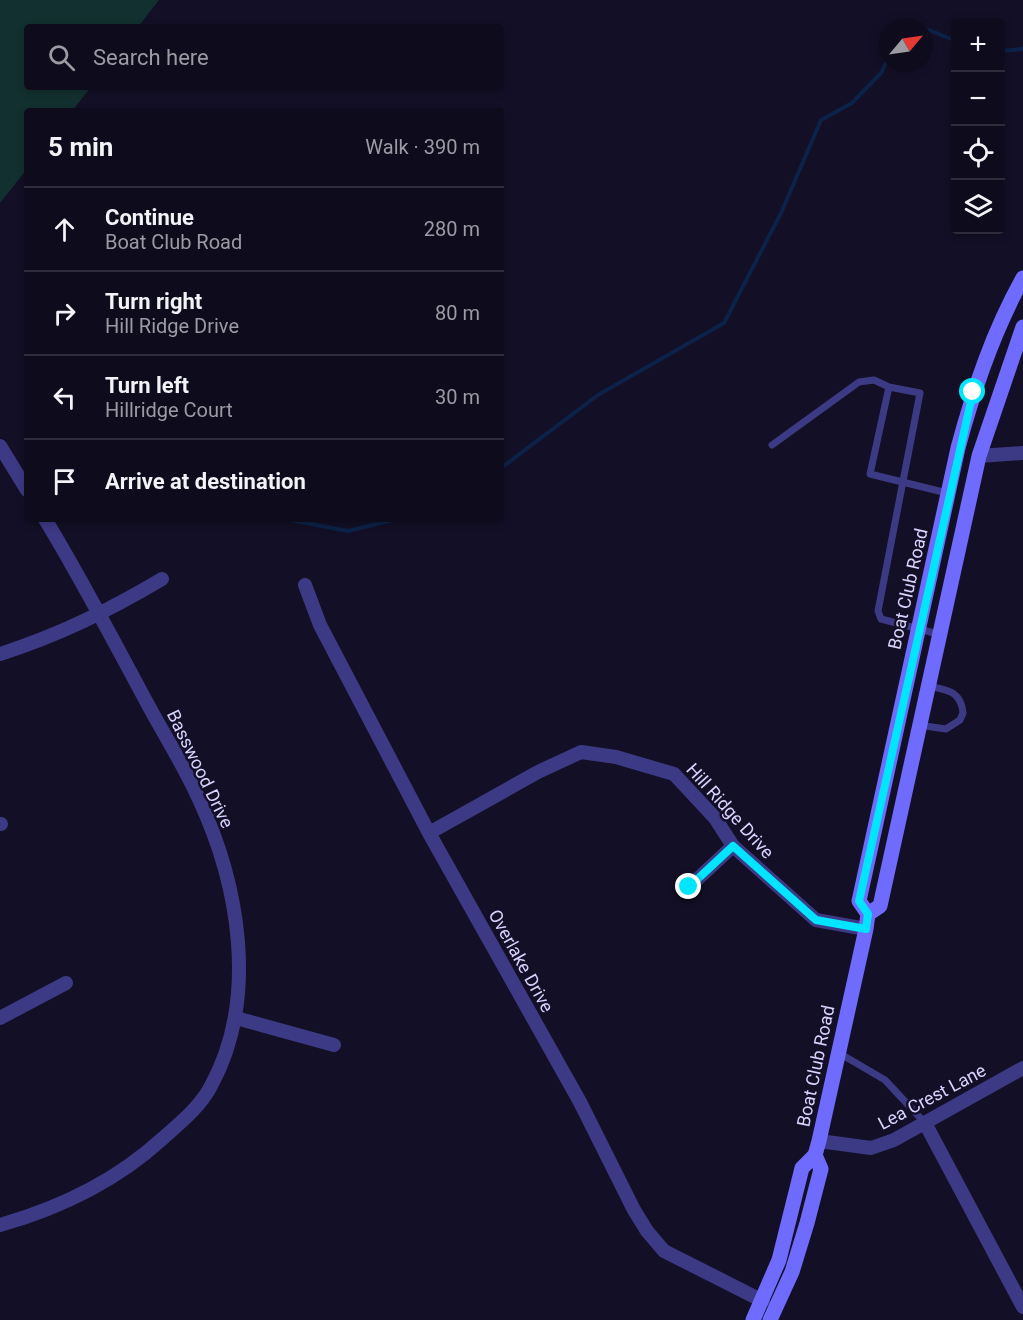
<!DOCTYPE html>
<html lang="en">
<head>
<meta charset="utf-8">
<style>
	:root { --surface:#0e0b1c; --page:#1c1929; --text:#f1f3f6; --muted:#9b9ba3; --line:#2e2b3b }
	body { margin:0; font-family:Roboto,sans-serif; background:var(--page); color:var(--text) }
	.controls { position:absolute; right:18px; top:18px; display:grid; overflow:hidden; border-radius:6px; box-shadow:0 3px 9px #0003 }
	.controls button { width:54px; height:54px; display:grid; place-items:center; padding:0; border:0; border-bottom:2px solid var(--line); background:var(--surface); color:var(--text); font:30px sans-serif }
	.compass { position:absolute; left:879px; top:18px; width:54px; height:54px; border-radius:50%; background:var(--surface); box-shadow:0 3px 9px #0003; rotate:61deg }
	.stop { position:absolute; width:18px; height:18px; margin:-14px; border:4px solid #00e5ff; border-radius:50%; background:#fff }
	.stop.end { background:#00e5ff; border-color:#fff; box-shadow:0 2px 6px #0008 }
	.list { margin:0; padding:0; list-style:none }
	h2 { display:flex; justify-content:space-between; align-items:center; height:78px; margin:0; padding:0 24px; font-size:26px }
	h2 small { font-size:20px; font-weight:400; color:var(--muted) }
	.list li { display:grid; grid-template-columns:39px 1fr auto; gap:18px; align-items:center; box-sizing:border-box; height:84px; padding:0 24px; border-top:2px solid var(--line) }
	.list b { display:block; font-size:22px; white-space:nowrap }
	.list p { margin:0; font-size:20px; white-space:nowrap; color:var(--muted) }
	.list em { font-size:20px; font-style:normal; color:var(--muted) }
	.icon { flex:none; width:33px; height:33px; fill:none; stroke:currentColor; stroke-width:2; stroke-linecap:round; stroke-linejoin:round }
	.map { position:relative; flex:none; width:1023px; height:1320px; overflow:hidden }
	.search { position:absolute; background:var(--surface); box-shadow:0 3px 9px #0003; left:24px; top:24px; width:480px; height:66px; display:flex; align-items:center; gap:15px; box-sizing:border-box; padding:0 21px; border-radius:6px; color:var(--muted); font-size:22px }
	.panel { position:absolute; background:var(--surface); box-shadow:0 3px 9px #0003; left:24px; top:108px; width:480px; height:414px; border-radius:6px }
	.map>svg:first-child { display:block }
	.green { fill:#12302f }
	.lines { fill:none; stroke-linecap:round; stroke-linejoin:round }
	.stream { stroke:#0c2248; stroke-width:4 }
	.service { stroke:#3d3a85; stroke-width:7 }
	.minor { stroke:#3d3a85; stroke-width:14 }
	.secondary { stroke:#6f6bff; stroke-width:15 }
	.route { stroke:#00e5ff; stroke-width:8 }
	.labels { text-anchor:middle; stroke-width:5; stroke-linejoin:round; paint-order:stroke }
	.street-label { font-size:18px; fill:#d9d4ff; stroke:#130f26 }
</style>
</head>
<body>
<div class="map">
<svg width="1023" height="1320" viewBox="0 0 1023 1320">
	<rect width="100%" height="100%" fill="#130f26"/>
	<path class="green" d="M0,0H159L138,27H27V87H91L72,111H27V169L0,203Z"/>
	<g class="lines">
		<path class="stream" d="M911,27L915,25L920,27
			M924,28L956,41
			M1000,51L1023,49
			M501,468L598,395L724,323L781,213L821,120L852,103L881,73L888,59
			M285,519L348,531L397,519"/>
		<path class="service" d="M772,445L859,382L874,380L889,387
			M938,634L881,619L878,611L920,393L889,387L870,474L947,493
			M918,725L946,729L960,720L963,713C961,691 947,690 929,686
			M839,1053L885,1080L925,1123"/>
		<path class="minor" d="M0,446L27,490
			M979,456L1023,453
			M305,585L320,625L429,833L580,1102L634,1210L647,1231L664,1251L763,1301
			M0,654C59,635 108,611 162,579
			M0,824H1
			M429,833L538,772L581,752L616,757L674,774L715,818L733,846L816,920L866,929
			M689,887L733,846
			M0,1018L66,983
			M236,1018L334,1045
			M925,1123L1023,1307
			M819,1141L871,1148L894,1140L1023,1068
			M0,1225C60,1208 116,1181 162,1139C180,1123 200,1107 211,1086C259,998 239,884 198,797C183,764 163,733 146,701C113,640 81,578 45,519"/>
		<path class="secondary" d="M868,914L880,906L979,456L1023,327
			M753,1320L779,1260L802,1168L815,1155L819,1141L866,929L868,914L859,901L958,448C974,388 993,332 1023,278
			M770,1320L792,1272L807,1223L821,1169L815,1155"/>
	</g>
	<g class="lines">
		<path class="route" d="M689,887L733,846L816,920L866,929L868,914L859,901L973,392"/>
	</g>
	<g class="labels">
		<g class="street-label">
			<text transform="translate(908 589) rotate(-77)" y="6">Boat Club Road</text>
			<text transform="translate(200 769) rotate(64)" y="6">Basswood Drive</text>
			<text transform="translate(730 811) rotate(48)" y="6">Hill Ridge Drive</text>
			<text transform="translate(521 961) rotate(61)" y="6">Overlake Drive</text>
			<text transform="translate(816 1066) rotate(-78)" y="6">Boat Club Road</text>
			<text transform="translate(932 1097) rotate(-28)" y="6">Lea Crest Lane</text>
		</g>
	</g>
</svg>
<div class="controls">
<button>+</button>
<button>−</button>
<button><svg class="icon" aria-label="locate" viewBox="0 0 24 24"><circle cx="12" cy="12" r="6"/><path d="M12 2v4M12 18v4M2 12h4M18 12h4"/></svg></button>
<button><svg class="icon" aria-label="layers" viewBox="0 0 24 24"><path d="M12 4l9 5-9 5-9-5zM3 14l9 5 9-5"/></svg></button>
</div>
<svg class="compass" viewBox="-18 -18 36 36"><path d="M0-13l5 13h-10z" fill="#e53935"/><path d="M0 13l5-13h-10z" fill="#9b9ba3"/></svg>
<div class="stop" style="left:973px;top:392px"></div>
<div class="stop end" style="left:689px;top:887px"></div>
<div class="search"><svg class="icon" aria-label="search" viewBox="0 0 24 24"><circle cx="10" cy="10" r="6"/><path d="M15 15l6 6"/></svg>Search here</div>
<section class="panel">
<h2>5 min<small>Walk · 390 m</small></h2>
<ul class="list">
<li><svg class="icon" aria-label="ahead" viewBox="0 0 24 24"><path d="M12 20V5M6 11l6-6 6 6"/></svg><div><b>Continue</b><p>Boat Club Road</p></div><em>280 m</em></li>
<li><svg class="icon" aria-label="right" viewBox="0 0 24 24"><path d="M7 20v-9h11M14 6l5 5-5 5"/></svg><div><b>Turn right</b><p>Hill Ridge Drive</p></div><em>80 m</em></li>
<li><svg class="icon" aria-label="left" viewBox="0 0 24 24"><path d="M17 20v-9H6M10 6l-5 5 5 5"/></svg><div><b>Turn left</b><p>Hillridge Court</p></div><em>30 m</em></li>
<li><svg class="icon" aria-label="arrive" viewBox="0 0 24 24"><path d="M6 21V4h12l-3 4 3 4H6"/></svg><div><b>Arrive at destination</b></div></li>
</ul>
</section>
</div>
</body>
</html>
